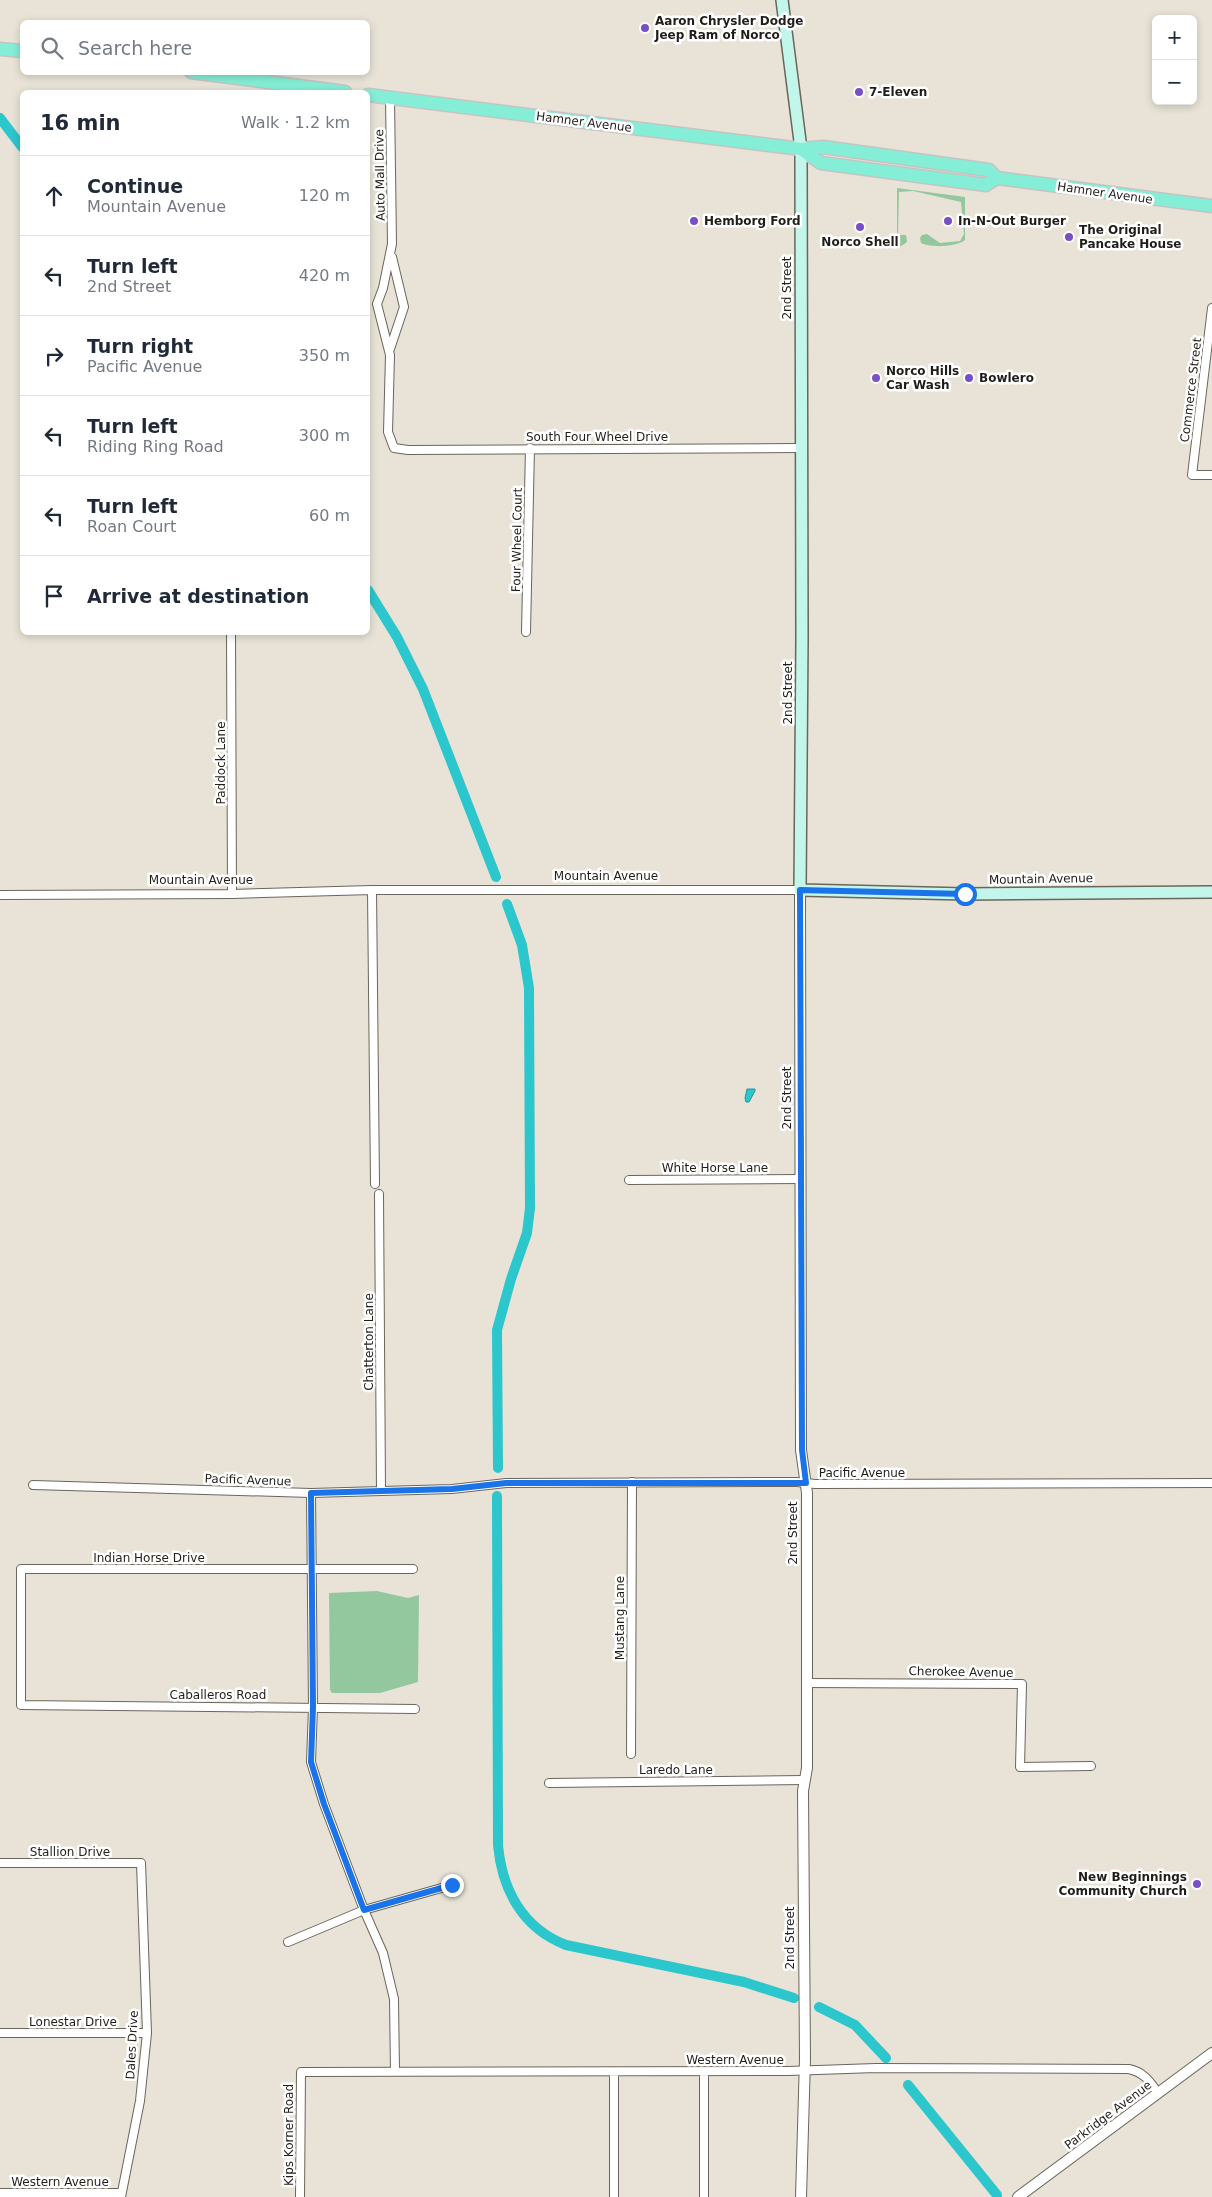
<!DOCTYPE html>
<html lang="en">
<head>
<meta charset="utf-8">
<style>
	:root { --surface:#fff; --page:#f2f2f3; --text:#1f2937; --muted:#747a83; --line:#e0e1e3 }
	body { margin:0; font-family:"DejaVu Sans",sans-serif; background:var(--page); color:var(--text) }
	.controls { position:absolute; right:15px; top:15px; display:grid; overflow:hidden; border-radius:8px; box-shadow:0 2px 8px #0003 }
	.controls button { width:45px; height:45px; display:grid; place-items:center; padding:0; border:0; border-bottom:1px solid var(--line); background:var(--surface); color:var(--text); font:25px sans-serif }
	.stop { position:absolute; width:15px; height:15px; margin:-11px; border:4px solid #1a73e8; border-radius:50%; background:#fff }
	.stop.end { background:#1a73e8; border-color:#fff; box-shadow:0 1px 5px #0008 }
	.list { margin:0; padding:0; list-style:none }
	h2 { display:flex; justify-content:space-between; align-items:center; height:65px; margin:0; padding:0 20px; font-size:21px }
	h2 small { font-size:16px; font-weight:400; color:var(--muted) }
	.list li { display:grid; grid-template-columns:32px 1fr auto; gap:15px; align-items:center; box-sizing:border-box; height:80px; padding:0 20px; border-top:1px solid var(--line) }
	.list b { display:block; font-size:19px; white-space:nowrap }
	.list p { margin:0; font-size:16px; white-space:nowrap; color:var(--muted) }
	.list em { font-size:16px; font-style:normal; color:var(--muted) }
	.icon { flex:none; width:28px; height:28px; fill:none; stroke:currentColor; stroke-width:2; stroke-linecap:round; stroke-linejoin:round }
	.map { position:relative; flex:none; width:1212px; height:2197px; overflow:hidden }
	.search { position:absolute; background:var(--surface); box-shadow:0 2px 8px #0003; left:20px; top:20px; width:350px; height:55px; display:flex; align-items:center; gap:12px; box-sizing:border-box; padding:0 18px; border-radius:8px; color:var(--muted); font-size:19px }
	.panel { position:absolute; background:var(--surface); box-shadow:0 2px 8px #0003; left:20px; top:90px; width:350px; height:545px; border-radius:8px }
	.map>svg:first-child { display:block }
	.green { fill:#93c89e }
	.water { fill:#2cc6cd; stroke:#289497 }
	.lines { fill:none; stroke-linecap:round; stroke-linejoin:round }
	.canal { stroke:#2cc6cd; stroke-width:10 }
	.minor-casing { stroke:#6b665b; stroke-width:10 }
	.tertiary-casing { stroke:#6b665b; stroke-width:12 }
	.secondary-casing { stroke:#6b665b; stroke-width:14 }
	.primary-casing { stroke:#c5c4c3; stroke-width:15 }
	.minor { stroke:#fff; stroke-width:8 }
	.tertiary { stroke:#fff; stroke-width:10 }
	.secondary { stroke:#c2f6ea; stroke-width:11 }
	.primary { stroke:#85eed6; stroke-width:12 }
	.route { stroke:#1a73e8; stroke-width:6 }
	.poi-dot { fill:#794fc8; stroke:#fff; stroke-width:2 }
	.labels { text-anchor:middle; stroke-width:5; stroke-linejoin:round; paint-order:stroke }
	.poi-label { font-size:12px; font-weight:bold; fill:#201e19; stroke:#fff; text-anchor:start }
	.street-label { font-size:12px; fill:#201e19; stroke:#fff }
</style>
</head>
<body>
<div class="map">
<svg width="1212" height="2197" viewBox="0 0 1212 2197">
	<rect width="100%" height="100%" fill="#e8e3d6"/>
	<path class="green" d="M897,188L965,197V240C956,247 931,248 921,243L920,238L922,235L927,234L940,243L960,241L964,234L961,202L913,191L899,192L898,235H906L907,242L897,249Z
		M377,1591L408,1598L419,1595L418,1682L380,1693H332L330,1690L329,1593Z"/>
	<path class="water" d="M747,1089H755V1091L749,1102H746L745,1098Z"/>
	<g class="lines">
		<path class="canal" d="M0,118L22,147
			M368,590L397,637L423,689L496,877
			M498,1468L497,1330L511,1279L527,1233L530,1208L529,988L522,945L507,904
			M497,1496L498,1845C502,1889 522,1928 566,1945L744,1982L794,1998
			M819,2007L855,2025L886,2058
			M908,2085L997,2195"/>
		<g class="minor-casing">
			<path id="minor" d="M390,98L392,244L383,288L377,304L390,355L388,432L394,448L408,450L802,448
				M1212,308L1192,475H1212
				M390,349L404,307L392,257
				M231,632L232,894
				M526,632L530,448
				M372,890L375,1184
				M0,895L232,894L372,890H800
				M629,1180L801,1179
				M379,1194L381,1491
				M33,1485L311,1493L452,1489L506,1483L797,1482L815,1484L1212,1483
				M311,1493L313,1707L311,1762L324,1804L364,1910L383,1953L394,1999L395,2072
				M413,1569H21V1705L415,1709
				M806,1683L1022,1684L1020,1767L1091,1766
				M631,1754L632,1482
				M549,1783L804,1780
				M0,1863H141L147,2033L140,2101L121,2197
				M288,1942L364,1910L452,1885
				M0,2033H147
				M704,2072V2197
				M0,2193H121
				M300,2197L301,2072L788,2071L876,2068L1129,2069C1143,2072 1150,2081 1158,2093
				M614,2197V2072"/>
		</g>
		<g class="tertiary-casing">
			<path id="tertiary" d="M800,890L801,1450L807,1493V1768L803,1791L805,2059L801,2197
				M1018,2197L1212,2053"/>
		</g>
		<g class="secondary-casing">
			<path id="secondary" d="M782,0L801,149L802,639L800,890L965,894L1212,892"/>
		</g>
		<g class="primary-casing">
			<path id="primary" d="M0,49L22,51
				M191,72L345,92
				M368,95L801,149L823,147L989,170L997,178L1212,206
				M801,149L821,163L986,185L997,178"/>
		</g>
		<use href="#minor" class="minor"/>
		<use href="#tertiary" class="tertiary"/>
		<use href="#secondary" class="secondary"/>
		<use href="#primary" class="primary"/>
	</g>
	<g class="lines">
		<path class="route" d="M452,1885L364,1910L324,1804L311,1762L313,1707L311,1493L452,1489L506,1483H806L802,1450L800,890L965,894"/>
	</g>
	<g class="poi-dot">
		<circle cx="645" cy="28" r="5"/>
		<circle cx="859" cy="92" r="5"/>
		<circle cx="694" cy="221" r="5"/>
		<circle cx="948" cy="221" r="5"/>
		<circle cx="860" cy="227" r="5"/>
		<circle cx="1069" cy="237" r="5"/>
		<circle cx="876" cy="378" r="5"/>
		<circle cx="969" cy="378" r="5"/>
		<circle cx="1197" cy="1884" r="5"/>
	</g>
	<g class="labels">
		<g class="poi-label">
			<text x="655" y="25">Aaron Chrysler Dodge<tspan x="655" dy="14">Jeep Ram of Norco</tspan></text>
			<text x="869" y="96">7-Eleven</text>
			<text x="704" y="225">Hemborg Ford</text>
			<text x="958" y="225">In-N-Out Burger</text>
			<text x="1079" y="234">The Original<tspan x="1079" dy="14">Pancake House</tspan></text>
			<text x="860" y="246" text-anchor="middle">Norco Shell</text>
			<text x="886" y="375">Norco Hills<tspan x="886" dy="14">Car Wash</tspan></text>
			<text x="979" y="382">Bowlero</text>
			<text x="1187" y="1881" text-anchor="end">New Beginnings<tspan x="1187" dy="14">Community Church</tspan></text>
		</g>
		<g class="street-label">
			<text transform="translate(584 122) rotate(7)" y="4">Hamner Avenue</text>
			<text transform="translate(380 175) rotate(-91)" y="4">Auto Mall Drive</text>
			<text transform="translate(1105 193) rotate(8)" y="4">Hamner Avenue</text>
			<text transform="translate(787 288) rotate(-90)" y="4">2nd Street</text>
			<text transform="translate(1191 390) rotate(-83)" y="4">Commerce Street</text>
			<text x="597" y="441">South Four Wheel Drive</text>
			<text transform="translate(517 540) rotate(-89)" y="4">Four Wheel Court</text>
			<text transform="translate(788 693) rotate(-90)" y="4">2nd Street</text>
			<text transform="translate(221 763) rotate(-90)" y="4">Paddock Lane</text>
			<text x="606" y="880">Mountain Avenue</text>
			<text transform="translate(1041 879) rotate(-1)" y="4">Mountain Avenue</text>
			<text x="201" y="884">Mountain Avenue</text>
			<text transform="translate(787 1098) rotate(-90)" y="4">2nd Street</text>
			<text x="715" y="1172">White Horse Lane</text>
			<text transform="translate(369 1342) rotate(-90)" y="4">Chatterton Lane</text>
			<text x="862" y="1477">Pacific Avenue</text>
			<text transform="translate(248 1480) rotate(2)" y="4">Pacific Avenue</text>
			<text transform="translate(793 1533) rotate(-90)" y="4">2nd Street</text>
			<text x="149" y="1562">Indian Horse Drive</text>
			<text transform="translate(620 1618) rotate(-90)" y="4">Mustang Lane</text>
			<text transform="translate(961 1672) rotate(1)" y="4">Cherokee Avenue</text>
			<text x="218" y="1699">Caballeros Road</text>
			<text x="676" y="1774">Laredo Lane</text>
			<text x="70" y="1856">Stallion Drive</text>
			<text transform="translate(790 1938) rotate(-90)" y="4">2nd Street</text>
			<text x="73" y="2026">Lonestar Drive</text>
			<text transform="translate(132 2045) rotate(-87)" y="4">Dales Drive</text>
			<text x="735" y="2064">Western Avenue</text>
			<text transform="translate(1108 2115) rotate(-37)" y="4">Parkridge Avenue</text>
			<text transform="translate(289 2135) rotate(-90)" y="4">Kips Korner Road</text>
			<text x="60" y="2186">Western Avenue</text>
		</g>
	</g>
</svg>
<div class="controls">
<button>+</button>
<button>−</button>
</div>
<div class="stop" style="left:965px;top:894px"></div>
<div class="stop end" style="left:452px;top:1885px"></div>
<div class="search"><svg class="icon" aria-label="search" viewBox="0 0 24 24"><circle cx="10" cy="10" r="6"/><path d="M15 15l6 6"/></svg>Search here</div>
<section class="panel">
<h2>16 min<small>Walk · 1.2 km</small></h2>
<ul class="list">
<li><svg class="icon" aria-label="ahead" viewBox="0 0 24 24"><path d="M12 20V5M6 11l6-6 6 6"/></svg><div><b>Continue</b><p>Mountain Avenue</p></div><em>120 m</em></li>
<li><svg class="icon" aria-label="left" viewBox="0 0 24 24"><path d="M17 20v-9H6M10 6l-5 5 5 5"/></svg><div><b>Turn left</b><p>2nd Street</p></div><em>420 m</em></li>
<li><svg class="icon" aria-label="right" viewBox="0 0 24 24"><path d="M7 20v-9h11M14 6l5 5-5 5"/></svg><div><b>Turn right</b><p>Pacific Avenue</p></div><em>350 m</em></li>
<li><svg class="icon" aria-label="left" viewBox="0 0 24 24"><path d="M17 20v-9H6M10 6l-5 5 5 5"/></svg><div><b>Turn left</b><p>Riding Ring Road</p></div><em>300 m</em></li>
<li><svg class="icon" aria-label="left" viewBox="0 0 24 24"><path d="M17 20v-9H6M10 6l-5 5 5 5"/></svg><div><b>Turn left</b><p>Roan Court</p></div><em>60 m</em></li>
<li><svg class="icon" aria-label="arrive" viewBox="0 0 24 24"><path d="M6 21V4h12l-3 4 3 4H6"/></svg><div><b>Arrive at destination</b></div></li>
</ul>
</section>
</div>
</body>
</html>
